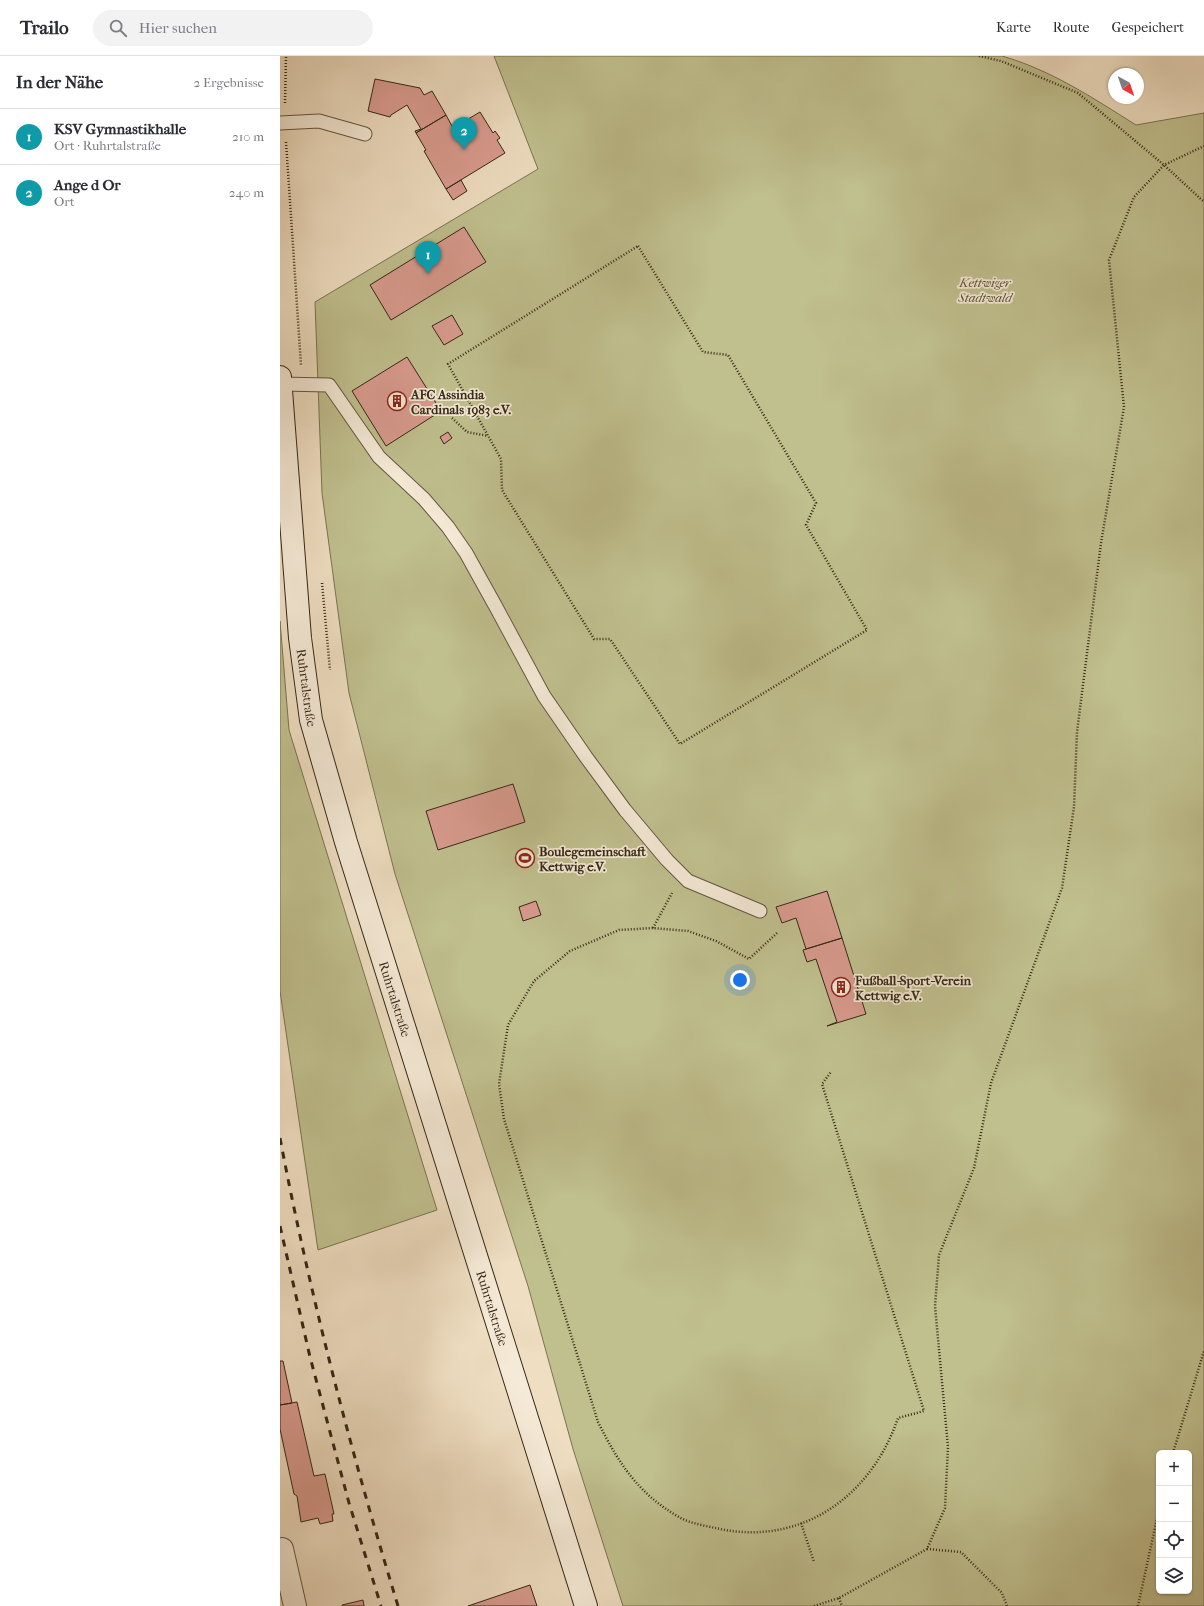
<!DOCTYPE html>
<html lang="de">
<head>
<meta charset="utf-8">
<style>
	:root { --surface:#fff; --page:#f2f2f3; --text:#2b2b33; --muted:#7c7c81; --line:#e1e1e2; --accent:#7c3aed }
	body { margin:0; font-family:"IM FELL French Canon",serif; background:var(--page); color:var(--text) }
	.controls { position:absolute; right:12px; bottom:12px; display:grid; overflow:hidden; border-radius:6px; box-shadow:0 1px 3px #0004 }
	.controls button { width:36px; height:36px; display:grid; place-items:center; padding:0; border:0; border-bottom:1px solid var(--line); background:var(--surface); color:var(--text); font:20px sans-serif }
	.compass { position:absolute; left:828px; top:12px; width:36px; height:36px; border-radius:50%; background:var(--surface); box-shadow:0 1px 3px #0004; rotate:140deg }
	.you { position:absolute; left:460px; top:924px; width:14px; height:14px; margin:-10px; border:3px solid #fff; border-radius:50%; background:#1a73e8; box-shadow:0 0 0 6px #1a73e833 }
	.badge { display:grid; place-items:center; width:26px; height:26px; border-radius:50%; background:var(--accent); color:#fff; font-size:13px; font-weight:700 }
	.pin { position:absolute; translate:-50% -33px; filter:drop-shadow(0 1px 2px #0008) }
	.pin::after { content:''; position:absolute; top:21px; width:14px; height:12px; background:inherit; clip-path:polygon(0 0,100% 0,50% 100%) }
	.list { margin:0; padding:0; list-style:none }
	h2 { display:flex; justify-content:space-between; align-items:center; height:52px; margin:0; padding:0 16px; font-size:17px }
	h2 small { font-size:13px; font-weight:400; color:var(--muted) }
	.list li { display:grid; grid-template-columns:26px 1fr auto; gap:12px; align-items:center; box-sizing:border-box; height:56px; padding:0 16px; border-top:1px solid var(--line) }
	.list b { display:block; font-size:15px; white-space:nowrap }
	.list p { margin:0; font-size:13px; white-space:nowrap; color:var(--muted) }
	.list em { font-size:13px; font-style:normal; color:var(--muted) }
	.icon { flex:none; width:22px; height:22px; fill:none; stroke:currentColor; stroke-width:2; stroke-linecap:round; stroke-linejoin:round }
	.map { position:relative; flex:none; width:924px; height:1550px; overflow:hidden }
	header { display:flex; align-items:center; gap:24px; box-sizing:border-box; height:56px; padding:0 20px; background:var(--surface); border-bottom:1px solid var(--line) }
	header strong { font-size:19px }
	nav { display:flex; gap:22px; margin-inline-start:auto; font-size:14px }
	.search { width:280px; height:36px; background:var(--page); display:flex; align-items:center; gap:10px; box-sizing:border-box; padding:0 14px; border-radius:22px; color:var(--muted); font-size:15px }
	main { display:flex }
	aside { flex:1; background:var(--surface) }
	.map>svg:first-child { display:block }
	.green { fill:#c0bf8e; stroke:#7a7452; fill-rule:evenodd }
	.building { fill:#d99b8f; stroke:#352817 }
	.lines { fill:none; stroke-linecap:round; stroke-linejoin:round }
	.lane-casing { stroke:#645642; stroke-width:15 }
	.street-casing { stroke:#645642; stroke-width:24 }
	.secondary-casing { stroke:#352817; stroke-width:24 }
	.path { stroke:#352817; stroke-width:2.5; stroke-dasharray:1 2; stroke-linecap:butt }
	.lane { stroke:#f5ead7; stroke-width:13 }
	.street { stroke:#f5ead7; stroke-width:22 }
	.secondary { stroke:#f5ead7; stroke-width:22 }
	.rail { stroke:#352817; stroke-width:3; stroke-dasharray:7 7; stroke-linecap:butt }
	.labels { text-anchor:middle; stroke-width:3.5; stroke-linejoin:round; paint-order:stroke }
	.park-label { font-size:13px; font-style:italic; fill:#584e35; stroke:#f5ead7 }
	.poi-label { font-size:13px; font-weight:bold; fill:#352817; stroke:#f5ead7; text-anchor:start }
	.street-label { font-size:13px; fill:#352817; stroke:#f5ead7 }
</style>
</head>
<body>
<header>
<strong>Trailo</strong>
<div class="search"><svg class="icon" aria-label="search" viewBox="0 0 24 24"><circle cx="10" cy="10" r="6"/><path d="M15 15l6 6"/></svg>Hier suchen</div>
<nav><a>Karte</a><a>Route</a><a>Gespeichert</a></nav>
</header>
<main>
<aside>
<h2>In der Nähe<small>2 Ergebnisse</small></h2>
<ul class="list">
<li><span class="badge" style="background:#0f9aa8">1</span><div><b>KSV Gymnastikhalle</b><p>Ort · Ruhrtalstraße</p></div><em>210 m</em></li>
<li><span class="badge" style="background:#0f9aa8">2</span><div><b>Ange d Or</b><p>Ort</p></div><em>240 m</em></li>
</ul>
</aside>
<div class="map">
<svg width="924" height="1550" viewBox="0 0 924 1550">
	<rect width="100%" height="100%" fill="#efdec2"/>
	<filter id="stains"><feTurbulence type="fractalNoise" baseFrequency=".005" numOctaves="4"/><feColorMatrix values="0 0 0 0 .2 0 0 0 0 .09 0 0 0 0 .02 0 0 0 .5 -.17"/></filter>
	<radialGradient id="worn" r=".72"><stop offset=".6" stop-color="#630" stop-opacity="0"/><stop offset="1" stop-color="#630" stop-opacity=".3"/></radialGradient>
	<path class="green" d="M214,0H722C771,14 813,42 856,69L924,57V1550H343L293,1393L248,1230L115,818L69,637L42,437L35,246L258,113ZM879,1397H909V1535H879Z
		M0,565L9,674L157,1154L38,1194L0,935Z"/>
	<path class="building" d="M95,23L140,32L144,39L152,35L166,59L136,77L135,75L141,73L127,49L111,59L110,61L88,55Z
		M200,56L213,77L215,75L220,82L217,84L225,97L166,133L144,95L146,94L136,77L166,59L173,72Z
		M181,124L187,135L173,144L166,133Z
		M184,171L206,206L111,264L90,229Z
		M172,259L183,278L164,289L152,270Z
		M127,301L161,355L106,390L72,335Z
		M168,376L172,382L164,388L160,381Z
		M233,728L245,766L158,794L146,755Z
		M547,835L562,882L526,893L516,862L502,867L496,851Z
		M256,845L261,859L243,865L239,851Z
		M562,882L586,958L547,970L557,966L536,903L527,906L523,894Z
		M0,1305H3L12,1347L0,1349Z
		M17,1346L34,1420L45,1418L54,1458H52L53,1465L40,1468L38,1462L21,1466L17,1440L14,1438L0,1373V1349Z
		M250,1529L257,1550H188Z
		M83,1544L84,1550H62V1549Z"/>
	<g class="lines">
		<g class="lane-casing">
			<path id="lane" d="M0,67L39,65L85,78
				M0,328L49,329L99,401L144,443L168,471L186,497L216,551L264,640L306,701L345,754L387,804L408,825L480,855"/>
		</g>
		<g class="street-casing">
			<path id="street" d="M2,1493L15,1550"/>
		</g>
		<g class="secondary-casing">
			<g id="secondary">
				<path id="s1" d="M0,321L20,582L31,664L66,786L306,1550"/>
			</g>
		</g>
		<path class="path" d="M699,0L721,5L798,37L884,109L924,146
			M5,47L6,0
			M6,86L21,309
			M358,190L423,296L448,299L536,447L526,469L587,574L400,688L330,583H314L222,434L221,403L168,308Z
			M172,362L187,376L208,380
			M42,527L50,614
			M373,872L392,837
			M497,877L469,903L436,885L408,875L373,872L339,874L290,895L254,925L228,969L219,1028L224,1063L318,1366C338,1406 358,1438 399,1461C411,1468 427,1470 440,1473C523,1490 592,1439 618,1362L644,1355L542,1028L551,1016
			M893,1397L924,1295
			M521,1467L534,1506
			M647,1493L681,1496L722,1537L727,1550
			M559,1542L562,1550
			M534,1550L559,1542L647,1493L665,1452L668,1391L655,1250L659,1199L694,1112L711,1027L782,832L794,751L797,676L821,487L844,351L829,204L854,141L884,109L924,90
			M858,1550L879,1453"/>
		<use href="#lane" class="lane"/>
		<use href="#street" class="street"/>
		<use href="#secondary" class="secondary"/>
		<path class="rail" d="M0,1082C30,1240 71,1396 118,1550
			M0,1170L30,1301L69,1447L101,1550"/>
	</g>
	<defs>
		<g id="building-ring" transform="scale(1)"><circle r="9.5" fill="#f5ead7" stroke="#8f2418" stroke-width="1.5"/><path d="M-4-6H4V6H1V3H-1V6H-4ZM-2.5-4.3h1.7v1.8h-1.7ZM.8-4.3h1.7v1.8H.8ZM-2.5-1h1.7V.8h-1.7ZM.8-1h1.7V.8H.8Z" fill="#8f2418"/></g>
		<g id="stadium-ring" transform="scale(1)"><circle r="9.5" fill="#f5ead7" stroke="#8f2418" stroke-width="1.5"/><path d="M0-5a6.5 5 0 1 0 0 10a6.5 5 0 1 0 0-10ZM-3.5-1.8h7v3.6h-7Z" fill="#8f2418"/></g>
	</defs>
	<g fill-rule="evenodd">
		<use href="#building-ring" x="117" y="345"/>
		<use href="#stadium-ring" x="245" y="802"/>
		<use href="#building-ring" x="561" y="931"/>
	</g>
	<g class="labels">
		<g class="park-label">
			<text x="705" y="231">Kettwiger<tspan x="705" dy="15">Stadtwald</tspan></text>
		</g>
		<g class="poi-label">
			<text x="131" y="343">AFC Assindia<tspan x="131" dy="15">Cardinals 1983 e.V.</tspan></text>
			<text x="259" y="800">Boulegemeinschaft<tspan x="259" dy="15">Kettwig e.V.</tspan></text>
			<text x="575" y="929">Fußball-Sport-Verein<tspan x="575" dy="15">Kettwig e.V.</tspan></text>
		</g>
		<g class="street-label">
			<text dy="5" stroke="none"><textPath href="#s1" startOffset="312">Ruhrtalstraße</textPath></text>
			<text dy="5" stroke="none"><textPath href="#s1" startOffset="636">Ruhrtalstraße</textPath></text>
			<text dy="5" stroke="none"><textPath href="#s1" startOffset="960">Ruhrtalstraße</textPath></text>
		</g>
	</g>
	<rect width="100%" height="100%" filter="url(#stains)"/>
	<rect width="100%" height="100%" fill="url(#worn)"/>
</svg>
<div class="controls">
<button>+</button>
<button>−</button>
<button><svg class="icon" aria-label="locate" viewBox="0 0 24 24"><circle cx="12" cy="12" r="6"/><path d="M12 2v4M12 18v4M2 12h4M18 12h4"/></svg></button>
<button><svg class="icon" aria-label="layers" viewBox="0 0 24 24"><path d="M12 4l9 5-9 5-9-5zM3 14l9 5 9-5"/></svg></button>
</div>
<svg class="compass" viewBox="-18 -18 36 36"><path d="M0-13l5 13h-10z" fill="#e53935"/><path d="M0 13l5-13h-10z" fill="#7c7c81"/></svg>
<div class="you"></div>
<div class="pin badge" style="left:148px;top:218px;background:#0f9aa8">1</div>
<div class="pin badge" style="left:184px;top:94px;background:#0f9aa8">2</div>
</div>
</main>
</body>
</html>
